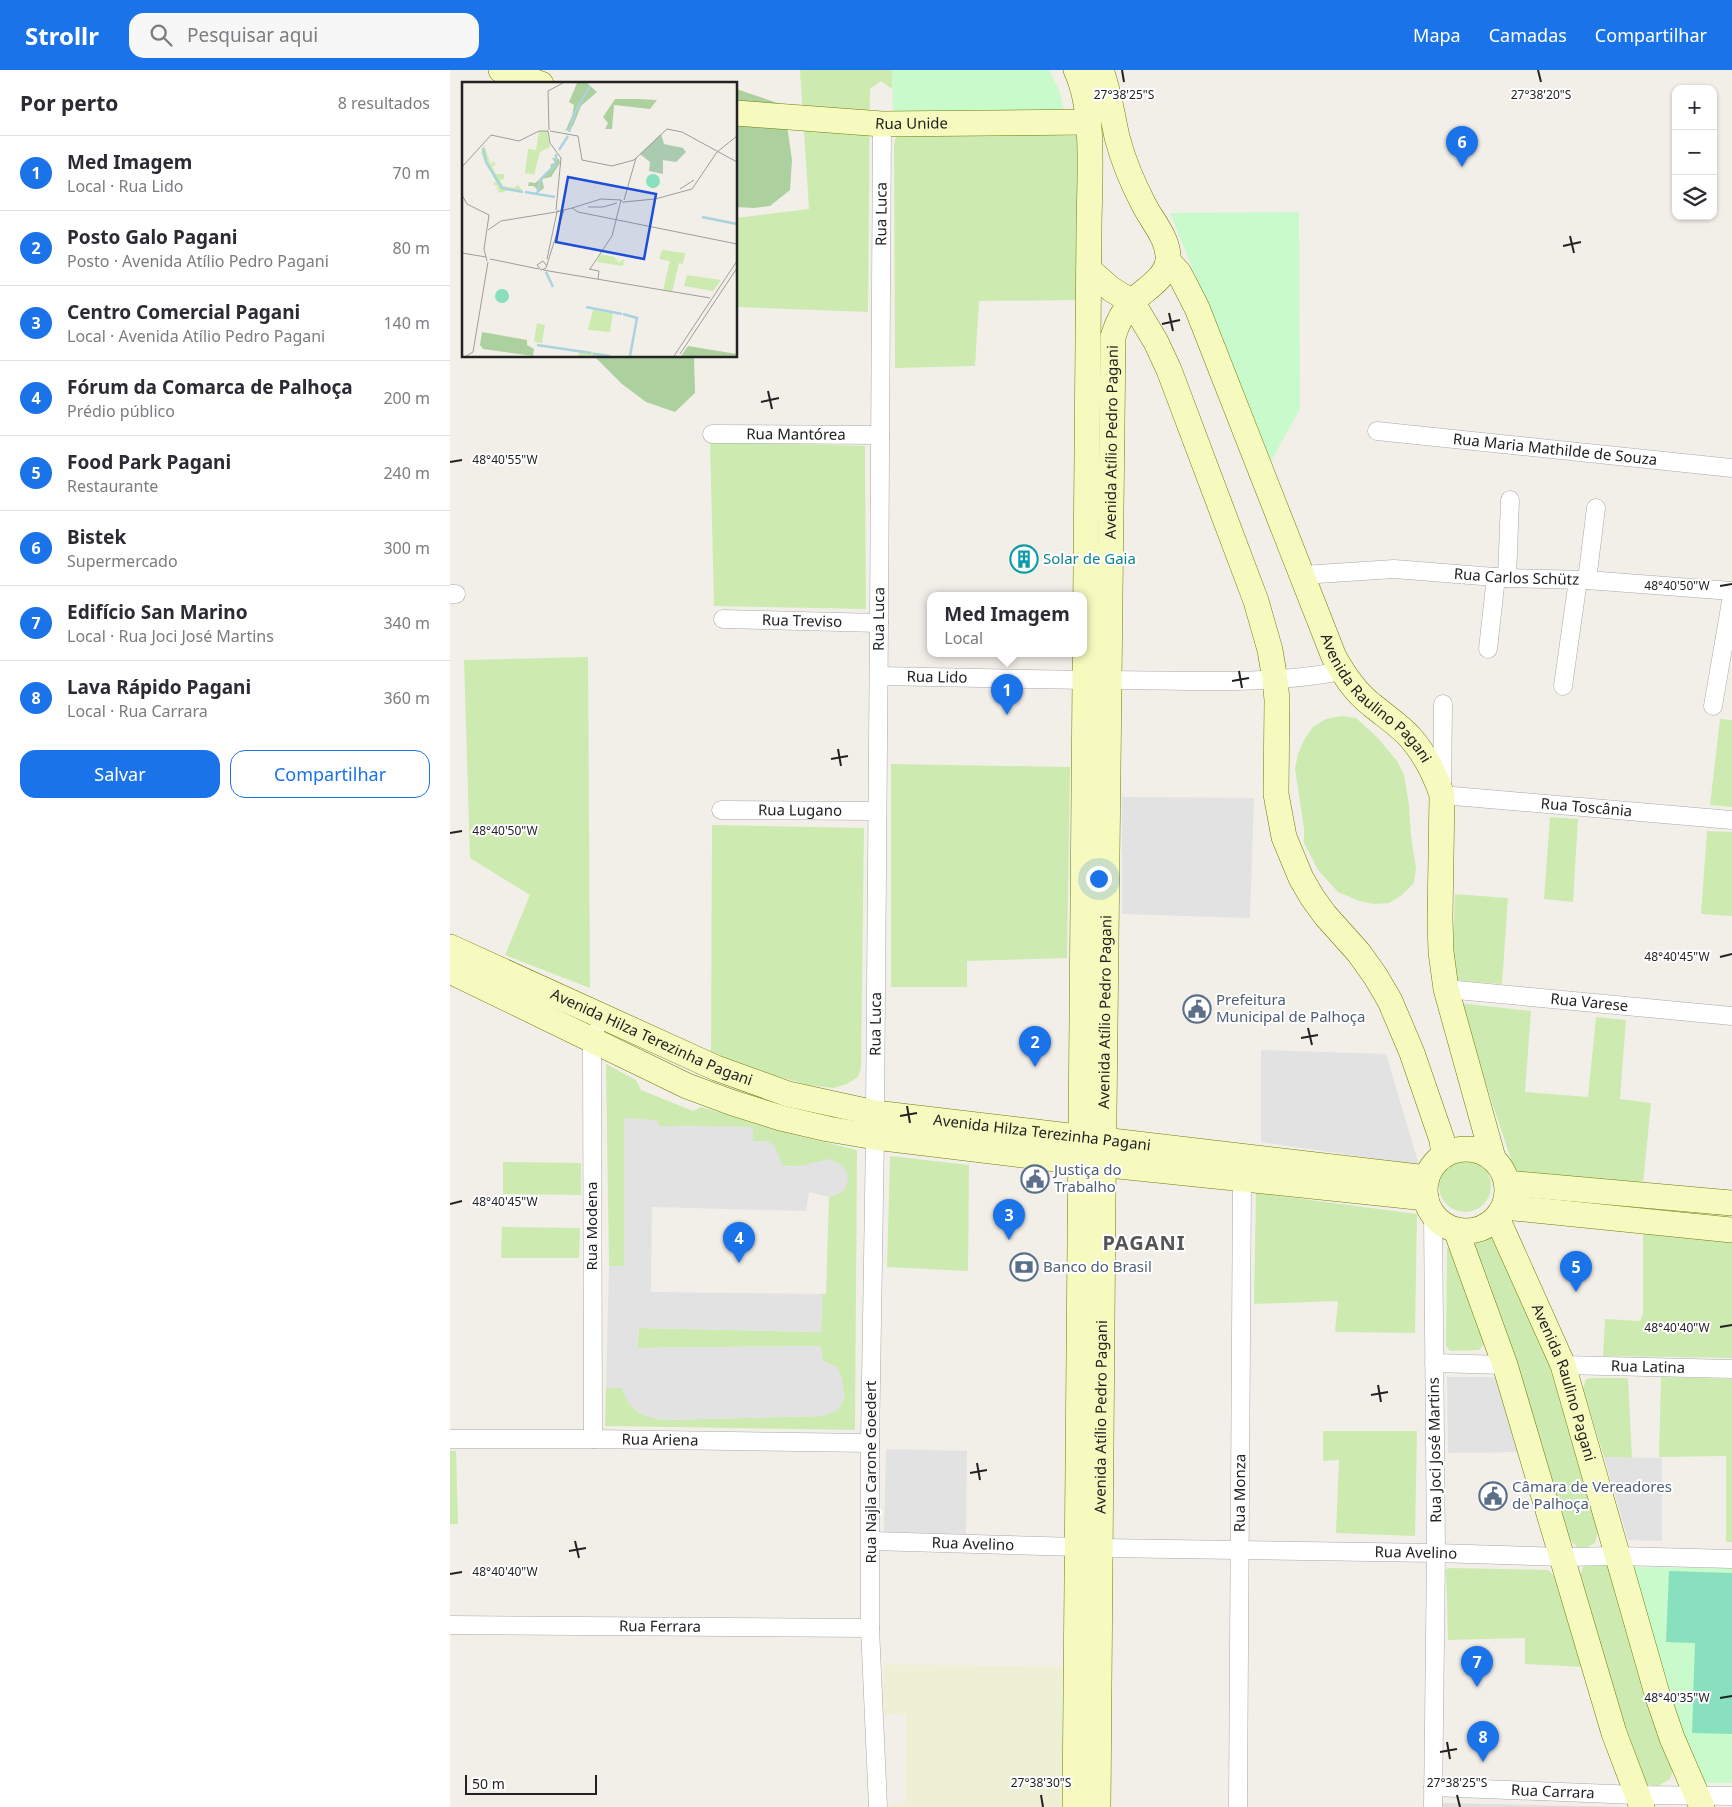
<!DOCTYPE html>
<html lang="pt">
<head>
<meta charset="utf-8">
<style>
	:root { --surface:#fff; --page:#f7f7f7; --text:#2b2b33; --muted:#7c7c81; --line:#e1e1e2; --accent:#1a73e8 }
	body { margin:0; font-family:"Noto Sans",sans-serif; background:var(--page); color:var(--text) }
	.controls { position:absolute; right:15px; top:15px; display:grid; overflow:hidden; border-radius:10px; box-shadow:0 1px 4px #0004 }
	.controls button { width:45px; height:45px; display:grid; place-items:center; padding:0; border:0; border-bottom:1px solid var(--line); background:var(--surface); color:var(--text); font:25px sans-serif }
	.scale { position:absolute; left:15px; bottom:12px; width:132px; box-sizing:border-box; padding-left:5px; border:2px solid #222; border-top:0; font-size:14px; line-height:18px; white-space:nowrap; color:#222; -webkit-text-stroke:4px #fff; paint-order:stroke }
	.you { position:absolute; left:648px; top:808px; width:18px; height:18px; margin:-12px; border:4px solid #fff; border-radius:50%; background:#1a73e8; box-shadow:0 0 0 8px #1a73e833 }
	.badge { display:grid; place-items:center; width:32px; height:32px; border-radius:50%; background:var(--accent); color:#fff; font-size:16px; font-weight:700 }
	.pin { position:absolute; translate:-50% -41px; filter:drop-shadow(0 1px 2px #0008) }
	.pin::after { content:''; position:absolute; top:26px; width:18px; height:15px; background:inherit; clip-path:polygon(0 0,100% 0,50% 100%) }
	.popup { position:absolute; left:477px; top:522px; width:160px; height:65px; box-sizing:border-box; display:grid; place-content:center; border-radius:10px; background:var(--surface); filter:drop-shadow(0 1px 4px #0005); font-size:16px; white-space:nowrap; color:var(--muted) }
	.popup b { font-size:19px; color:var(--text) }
	.popup::after { content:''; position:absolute; left:50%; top:100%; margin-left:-10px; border:10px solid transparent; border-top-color:var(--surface) }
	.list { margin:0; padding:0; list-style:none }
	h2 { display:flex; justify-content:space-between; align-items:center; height:65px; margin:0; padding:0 20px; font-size:21px }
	h2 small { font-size:16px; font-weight:400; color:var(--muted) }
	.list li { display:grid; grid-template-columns:32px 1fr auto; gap:15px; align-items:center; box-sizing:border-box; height:75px; padding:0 20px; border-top:1px solid var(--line) }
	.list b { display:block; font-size:19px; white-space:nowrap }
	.list p { margin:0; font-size:16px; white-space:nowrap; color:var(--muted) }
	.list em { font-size:16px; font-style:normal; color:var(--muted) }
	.actions { display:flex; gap:10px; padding:15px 20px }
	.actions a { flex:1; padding:11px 0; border:1px solid var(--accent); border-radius:15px; text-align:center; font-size:18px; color:var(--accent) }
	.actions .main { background:var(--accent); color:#fff }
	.icon { flex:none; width:28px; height:28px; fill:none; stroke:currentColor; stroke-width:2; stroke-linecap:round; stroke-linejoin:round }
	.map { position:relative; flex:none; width:1282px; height:1737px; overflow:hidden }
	header { display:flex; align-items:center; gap:30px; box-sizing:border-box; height:70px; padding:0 25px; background:var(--accent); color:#fff }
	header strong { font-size:24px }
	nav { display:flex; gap:28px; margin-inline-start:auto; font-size:18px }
	.search { width:350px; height:45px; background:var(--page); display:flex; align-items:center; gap:12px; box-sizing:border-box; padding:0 18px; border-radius:15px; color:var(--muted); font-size:19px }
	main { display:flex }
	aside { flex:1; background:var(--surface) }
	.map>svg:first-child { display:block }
	.residential { fill:#e0dfdf }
	.farmland { fill:#eef0d5 }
	.grass { fill:#cdebb0 }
	.forest { fill:#add19e }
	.park { fill:#c8facc }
	.pitch { fill:#88e0be }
	.parking { fill:#e2e2e2 }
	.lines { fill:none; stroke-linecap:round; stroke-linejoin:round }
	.street-casing { stroke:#a9a9a9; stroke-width:19 }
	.secondary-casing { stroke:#707d05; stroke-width:26 }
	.street { stroke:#fff; stroke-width:18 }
	.secondary { stroke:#f7fabf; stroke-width:25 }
	.ticks { fill:none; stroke:#222; stroke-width:2 }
	.labels { text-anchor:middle; stroke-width:4; stroke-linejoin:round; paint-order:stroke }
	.street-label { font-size:15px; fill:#222; stroke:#fff }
	.culture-label { font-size:15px; fill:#0d838f; stroke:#fff; text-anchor:start }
	.service-label { font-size:15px; fill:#4e5e75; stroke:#fff; text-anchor:start }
	.district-label { font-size:20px; font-weight:bold; letter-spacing:1px; fill:#555; stroke:#fff }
	.inset-river { fill:none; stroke:#aad3df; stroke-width:2.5 }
	.inset-road { fill:none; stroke:#9f9d99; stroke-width:1 }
	.view { fill:#1d4ed8; fill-opacity:0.15; stroke:#1d4ed8; stroke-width:2.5 }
	.inset-edge { fill:none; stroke:#222; stroke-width:2.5 }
	.ticks-label { font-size:12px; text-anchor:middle; fill:#222; stroke:#fff; stroke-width:4; stroke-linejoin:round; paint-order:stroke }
</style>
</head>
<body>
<header>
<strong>Strollr</strong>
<div class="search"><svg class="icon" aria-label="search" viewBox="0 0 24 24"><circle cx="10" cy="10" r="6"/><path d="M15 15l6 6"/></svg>Pesquisar aqui</div>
<nav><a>Mapa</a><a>Camadas</a><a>Compartilhar</a></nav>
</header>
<main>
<aside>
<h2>Por perto<small>8 resultados</small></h2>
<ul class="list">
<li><span class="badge">1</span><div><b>Med Imagem</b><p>Local · Rua Lido</p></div><em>70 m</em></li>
<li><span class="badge">2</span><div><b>Posto Galo Pagani</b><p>Posto · Avenida Atílio Pedro Pagani</p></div><em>80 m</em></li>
<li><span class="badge">3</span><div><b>Centro Comercial Pagani</b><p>Local · Avenida Atílio Pedro Pagani</p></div><em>140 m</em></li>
<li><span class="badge">4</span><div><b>Fórum da Comarca de Palhoça</b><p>Prédio público</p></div><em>200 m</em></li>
<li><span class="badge">5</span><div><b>Food Park Pagani</b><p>Restaurante</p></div><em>240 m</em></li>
<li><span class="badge">6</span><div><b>Bistek</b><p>Supermercado</p></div><em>300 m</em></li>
<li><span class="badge">7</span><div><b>Edifício San Marino</b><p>Local · Rua Joci José Martins</p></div><em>340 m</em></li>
<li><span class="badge">8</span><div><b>Lava Rápido Pagani</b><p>Local · Rua Carrara</p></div><em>360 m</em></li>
</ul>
<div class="actions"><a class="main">Salvar</a><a>Compartilhar</a></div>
</aside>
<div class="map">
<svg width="1282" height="1737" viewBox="0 0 1282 1737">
	<rect width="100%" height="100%" fill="#f2efe9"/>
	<path class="residential" d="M989,1733L1176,1737H989Z"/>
	<path class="farmland" d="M434,1594L612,1597L614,1737H440V1734H455L456,1645L433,1644Z"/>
	<path class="grass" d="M350,0H442V19L431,11L420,19L418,242L286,237V148L359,139Z
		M459,60L629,66L628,230L529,231L525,296L445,298L444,74L447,62Z
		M260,371L415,376L416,539L264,536Z
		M138,587L140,918L55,885L80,825L20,788L14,590Z
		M891,646L906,648L927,667L947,691L954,705L959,735L961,766L966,798L964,813L952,825L939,833L924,834L909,831L888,822L868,800L854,773V758L845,699L848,684L854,670L863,657L876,649Z
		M1270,649L1282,650V737L1260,735Z
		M441,694L620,697L617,888L517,891V917H441Z
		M1100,747L1128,749L1123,832L1094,829Z
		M262,755L414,758L411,998L408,1007L397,1014L384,1018L358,1015L261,987Z
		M1257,761L1282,762V846L1251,844Z
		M1005,824L1058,828L1052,914L1002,910Z
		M1009,933L1081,941L1075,1022L1138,1027L1146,947L1176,950L1170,1029L1201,1033L1193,1114L1065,1101Z
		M156,994L186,1010L191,1020L243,1041L251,1037L337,1063L407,1080L405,1360L155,1356L156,1318H172C182,1342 188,1344 212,1350L373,1346L388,1340L386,1297L373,1291L370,1276L187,1278L189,1258L371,1262L372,1224H376L379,1127L388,1124L380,1089C369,1092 342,1101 332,1094C326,1090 321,1078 316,1071H303L302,1057L209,1056L174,1048V1196H159Z
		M440,1086L519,1095L518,1201L437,1197Z
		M989 1116a26 26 0 1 1 52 0a26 26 0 1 1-52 0Z
		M53,1092L131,1093V1125L53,1124Z
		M806,1123L967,1144L965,1263L885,1262L888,1231L804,1234Z
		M52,1157L130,1158L129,1188H51Z
		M1193,1163L1282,1171V1288L1153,1286L1155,1249L1190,1251L1193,1244Z
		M1035,1167L1043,1168L1089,1260L1113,1333L1148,1461L1145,1473L1138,1477H1127L1118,1468L1024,1174Z
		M997,1177L1006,1182L1036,1272L1029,1280L1000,1281L996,1276Z
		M1211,1307L1282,1309V1472H1276V1386L1209,1387Z
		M1141,1308H1178L1182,1388L1154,1387L1133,1319L1136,1309Z
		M873,1361H967L965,1466L886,1463L889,1390L873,1391Z
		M0,1381H6L8,1454H0Z
		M1158,1494L1224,1698L1220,1709L1208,1716L1197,1715L1187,1703L1130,1506L1133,1497L1137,1495Z
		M1001,1498L1098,1500L1105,1507L1134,1597L1075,1594V1568L998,1570L996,1499Z"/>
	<path class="forest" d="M286,19L334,35L342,90L340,120L320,136L304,138L286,137Z
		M144,286H244L245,323L225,342L196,332L172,314Z"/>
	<path class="park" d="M442,0H599L609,20L614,41H443Z
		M849,142L850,339L821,391L720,143Z
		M1178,1497L1282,1498V1713H1244Z"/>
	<path class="pitch" d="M1219,1501L1282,1503V1664L1242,1663L1245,1573L1216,1572Z"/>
	<path class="parking" d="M672,727L804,728L800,848L672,844Z
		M811,980L936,984L969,1095L811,1072Z
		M174,1048L207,1050L209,1056L303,1057V1071H316L324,1075L332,1094L338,1097L350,1096L380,1089L393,1096L397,1102L398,1110L395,1120L388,1124L379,1127L359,1122L356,1141L202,1137L201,1222L372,1224L371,1262L189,1258L187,1278L370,1276L373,1291L387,1297L392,1309L395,1327L388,1340L373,1346L212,1350L193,1345L179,1334L172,1318H156L159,1196H174Z
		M997,1307H1049L1072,1382L998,1383Z
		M436,1379L517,1381L516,1464L434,1462Z
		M1154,1387L1212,1388V1471L1178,1470Z"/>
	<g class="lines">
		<g class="street-casing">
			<g id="street">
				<path id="s1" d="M927,361L1282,398"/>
				<path id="s2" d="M262,364L430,365"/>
				<path id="s3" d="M852,505L944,499L1057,508L1137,510L1282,521"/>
				<path d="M1057,508L1060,430"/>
				<path d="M1137,510L1146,438"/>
				<path d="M0,524H6"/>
				<path id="s4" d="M273,549L429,553"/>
				<path d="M1038,579L1046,507"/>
				<path id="s5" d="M429,606L635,610"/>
				<path d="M658,610C736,610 815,616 892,601"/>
				<path d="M1113,616L1128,510"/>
				<path id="s6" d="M993,634L992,725L1282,750"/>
				<path d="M1263,636L1282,526"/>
				<path id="s7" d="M271,740L427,741"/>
				<path id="s8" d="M996,919L1282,946"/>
				<path id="s9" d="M425,1043L429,553L432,54"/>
				<path d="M425,1067L420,1373V1558L428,1737"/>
				<path d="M984,1293L1055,1295"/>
				<path id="s10" d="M1113,1295L1282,1299"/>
				<path id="s11" d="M0,1369H143L420,1373"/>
				<path d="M143,1369L142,971L145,962"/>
				<path id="s12" d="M421,1471L627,1477"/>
				<path id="s13" d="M651,1478L986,1483L1112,1487L1168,1486L1282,1489"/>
				<path id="s14" d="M0,1555L420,1558"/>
				<path id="s15" d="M983,1717L1187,1725L1282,1726"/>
				<path id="s16" d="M788,1737L792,1109"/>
				<path d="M983,1737L986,1483L983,1144"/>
			</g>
		</g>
		<g class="secondary-casing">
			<g id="secondary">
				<path d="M51,0L91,14"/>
				<path id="s17" d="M286,43L432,54L639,52"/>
				<path id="s18" d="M718,191L729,203L747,238L884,587C894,605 905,622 922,635C935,646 949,655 960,667C975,684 985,704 992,725L990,849L991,882L996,919L1043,1088"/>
				<path d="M639,200L661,219L682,232L706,272L719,300L806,531L820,580L825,610L827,630L826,724L834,767L851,808L862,827L875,845L909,883L926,907L940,931L962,983L992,1070L994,1085"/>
				<path id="s19" d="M0,877L266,998L338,1024L425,1043L977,1108"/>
				<path d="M0,901L237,1016L283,1033L331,1048L378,1059L425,1067L630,1092L976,1128"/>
				<circle cx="1016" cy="1120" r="41"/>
				<path d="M1057,1113L1282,1133"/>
				<path d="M1054,1137L1282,1160"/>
				<path id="s20" d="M1047,1148L1113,1295L1208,1627L1222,1668L1252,1737"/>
				<path d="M1006,1160L1055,1295L1164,1663L1192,1737"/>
				<path d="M625,1737L639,160C639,113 646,42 626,0"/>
				<path id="s21" d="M648,1737L653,1131L663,267C667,253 673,241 683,231C695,219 715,209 718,191C720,170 702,151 694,135C683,114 673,90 667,67C662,44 659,22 651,0"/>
			</g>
		</g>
		<use href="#street" class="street"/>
		<use href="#secondary" class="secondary"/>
	</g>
	<path class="ticks" d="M672,0L674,12M1088,0L1091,12M1120,166L1124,183M1113,176L1131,172M719,243L723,261M712,254L730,250M318,321L322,339M311,332L329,328M0,392L12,390M1270,516L1282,514M789,601L792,618M782,611L799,608M388,679L391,696M381,689L398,686M0,763L12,761M1270,887L1282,884M858,958L862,975M851,968L868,965M457,1036L460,1053M450,1046L467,1043M0,1134L12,1131M1270,1257L1282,1255M928,1315L931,1332M921,1325L938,1322M527,1393L530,1410M520,1403L537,1400M125,1471L129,1488M119,1481L136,1478M0,1504L12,1502M1270,1628L1282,1626M997,1672L1000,1689M990,1682L1007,1679M591,1725L593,1737M1007,1725L1010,1737"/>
	<defs>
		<g id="building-ring" transform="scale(1.4375)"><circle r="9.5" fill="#fff" stroke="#0f9aa8" stroke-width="1.5"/><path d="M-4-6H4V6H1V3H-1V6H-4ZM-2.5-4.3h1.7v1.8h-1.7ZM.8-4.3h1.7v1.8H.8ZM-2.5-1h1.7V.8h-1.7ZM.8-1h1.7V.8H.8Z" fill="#0f9aa8"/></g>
		<g id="civic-ring" transform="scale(1.4375)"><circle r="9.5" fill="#fff" stroke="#5c6f8a" stroke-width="1.5"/><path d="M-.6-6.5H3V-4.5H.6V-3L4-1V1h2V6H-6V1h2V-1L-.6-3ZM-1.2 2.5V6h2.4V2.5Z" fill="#5c6f8a"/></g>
		<g id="bank-ring" transform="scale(1.4375)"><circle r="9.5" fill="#fff" stroke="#5c6f8a" stroke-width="1.5"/><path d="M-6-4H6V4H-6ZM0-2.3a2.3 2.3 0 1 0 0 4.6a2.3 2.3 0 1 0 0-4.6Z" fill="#5c6f8a"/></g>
	</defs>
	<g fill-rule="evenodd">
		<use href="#building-ring" x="574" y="489"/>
		<use href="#civic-ring" x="747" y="939"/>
		<use href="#civic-ring" x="585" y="1109"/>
		<use href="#bank-ring" x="574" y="1197"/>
		<use href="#civic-ring" x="1043" y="1426"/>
	</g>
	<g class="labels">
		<g class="street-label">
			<text dy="5" stroke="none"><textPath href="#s17" startOffset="176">Rua Unide</textPath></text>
			<text dy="5" stroke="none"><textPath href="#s9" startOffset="899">Rua Luca</textPath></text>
			<text dy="5" stroke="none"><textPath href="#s2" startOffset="84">Rua Mantórea</textPath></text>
			<text dy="5" stroke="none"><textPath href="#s21" startOffset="1365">Avenida Atílio Pedro Pagani</textPath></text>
			<text dy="5" stroke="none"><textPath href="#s1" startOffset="179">Rua Maria Mathilde de Souza</textPath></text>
			<text dy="5" stroke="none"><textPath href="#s3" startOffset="215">Rua Carlos Schütz</textPath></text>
			<text dy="5" stroke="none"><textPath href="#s9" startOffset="494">Rua Luca</textPath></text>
			<text dy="5" stroke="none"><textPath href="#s4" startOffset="79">Rua Treviso</textPath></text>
			<text dy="5" stroke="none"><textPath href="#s5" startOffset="58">Rua Lido</textPath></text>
			<text dy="5" stroke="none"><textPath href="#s18" startOffset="489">Avenida Raulino Pagani</textPath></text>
			<text dy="5" stroke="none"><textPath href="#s6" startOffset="236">Rua Toscânia</textPath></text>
			<text dy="5" stroke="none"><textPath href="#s7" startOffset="79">Rua Lugano</textPath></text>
			<text dy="5" stroke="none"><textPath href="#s8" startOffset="144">Rua Varese</textPath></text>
			<text dy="5" stroke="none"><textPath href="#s21" startOffset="795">Avenida Atílio Pedro Pagani</textPath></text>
			<text dy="5" stroke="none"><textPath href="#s9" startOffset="89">Rua Luca</textPath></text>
			<text dy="5" stroke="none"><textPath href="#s19" startOffset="221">Avenida Hilza Terezinha Pagani</textPath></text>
			<text dy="5" stroke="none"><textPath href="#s19" startOffset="626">Avenida Hilza Terezinha Pagani</textPath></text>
			<text transform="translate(142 1156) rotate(-90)" y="5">Rua Modena</text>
			<text dy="5" stroke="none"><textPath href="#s10" startOffset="85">Rua Latina</textPath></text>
			<text dy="5" stroke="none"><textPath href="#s20" startOffset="178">Avenida Raulino Pagani</textPath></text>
			<text dy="5" stroke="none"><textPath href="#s21" startOffset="390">Avenida Atílio Pedro Pagani</textPath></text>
			<text dy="5" stroke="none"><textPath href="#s11" startOffset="210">Rua Ariena</textPath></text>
			<text transform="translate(985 1380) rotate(-91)" y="5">Rua Joci José Martins</text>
			<text transform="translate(421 1402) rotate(-90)" y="5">Rua Najla Carone Goedert</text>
			<text dy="5" stroke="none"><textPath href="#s16" startOffset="314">Rua Monza</textPath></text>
			<text dy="5" stroke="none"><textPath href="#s12" startOffset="102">Rua Avelino</textPath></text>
			<text dy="5" stroke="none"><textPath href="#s13" startOffset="315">Rua Avelino</textPath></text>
			<text dy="5" stroke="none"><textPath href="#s14" startOffset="210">Rua Ferrara</textPath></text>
			<text dy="5" stroke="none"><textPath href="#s15" startOffset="120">Rua Carrara</textPath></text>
		</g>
		<g class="culture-label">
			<text x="593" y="494">Solar de Gaia</text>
		</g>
		<g class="service-label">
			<text x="766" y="935">Prefeitura<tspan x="766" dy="17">Municipal de Palhoça</tspan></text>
			<text x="604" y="1105">Justiça do<tspan x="604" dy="17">Trabalho</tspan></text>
			<text x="593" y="1202">Banco do Brasil</text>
			<text x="1062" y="1422">Câmara de Vereadores<tspan x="1062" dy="17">de Palhoça</tspan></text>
		</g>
		<g class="district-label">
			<text x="694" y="1180">PAGANI</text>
		</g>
	</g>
	<g transform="translate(12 12)">
		<rect width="275" height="275" fill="#f2efe9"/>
		<path d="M77,49H85L88,65L78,70L72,93L63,91L66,67L74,68ZM22,63L29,83L31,79L34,82L30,85L34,92H42V97L38,98L41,104L52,106L56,103L62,111L49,108L35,111L38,107L34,108L36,104L31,102L34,100L19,71ZM200,168L223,171L221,182L217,181L210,210L201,208L208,179L197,177ZM138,172L153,175L154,180L156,175V181L162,177L161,184L135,180ZM225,193L259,198L251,209L222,204ZM131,228L151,231L148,250L126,248ZM75,241L83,243L80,261L72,260ZM118,268L144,272L148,274H116Z" fill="#cdebb0"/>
		<path d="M115,1H125L135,10L119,24L111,44L103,50L110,34L112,23L107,20ZM153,17H177L195,18L188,27L152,23L150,47H143L146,41L141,35ZM90,76L97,77L98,81L89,95L80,97L82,106L77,110L72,104H66L67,100L73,101L88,89L89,82L93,81ZM20,250L65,258V263L72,267L71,274L21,267L18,263ZM226,264L275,272V274H219Z" fill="#add19e"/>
		<path d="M199,52L202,62L221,66L224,70L214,80L201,78V92L187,89L188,80L178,72Z" fill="#aacbaf"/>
		<path d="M184 99a7 7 0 1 1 14 0a7 7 0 1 1-14 0ZM33 214a7 7 0 1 1 14 0a7 7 0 1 1-14 0Z" fill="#88e0be"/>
		<path class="inset-river" d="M107,50L113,30L128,4M21,66L24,80L40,106L61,110M97,68L106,54M63,110L93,115M75,112L79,97L94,82V72M240,135L275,142M84,190L91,205M124,225L160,232M161,232L175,236L168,274M75,263L129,271M131,272L148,274"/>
		<path class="inset-road" d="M87,48L86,9L101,1M86,49L88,61L99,76L94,128M88,49L116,54L120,78L150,84L172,78L205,47L220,50L275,80M0,85L29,53L57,59L77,49H86M218,107L232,98M0,113L5,122L27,133L22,167L25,179M162,118L174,76M162,120L193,117L230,107L255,70L275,54M126,125H141L155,121M110,126L139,117L159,118M97,128L94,130L110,126L116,130L275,162M26,148L39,139L94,130M0,171L24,175M28,177L77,187M85,177L95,130M85,184L81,179L75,183L79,188L84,186L102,128M127,187L137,189L136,197M128,187L150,154L159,118L162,121M81,188L248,216M218,272L275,186M4,274L11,270L26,180M212,274L275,179"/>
		<path class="view" d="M106,95L194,112L182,177L94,160Z"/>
		<rect width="275" height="275" class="inset-edge"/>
	</g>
	<g class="ticks-label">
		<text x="674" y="29">27°38'25"S</text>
		<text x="1091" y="29">27°38'20"S</text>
		<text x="55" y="394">48°40'55"W</text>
		<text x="1227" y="520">48°40'50"W</text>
		<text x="55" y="765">48°40'50"W</text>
		<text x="1227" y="891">48°40'45"W</text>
		<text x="55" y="1136">48°40'45"W</text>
		<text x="1227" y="1262">48°40'40"W</text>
		<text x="55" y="1506">48°40'40"W</text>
		<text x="1227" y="1632">48°40'35"W</text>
		<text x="591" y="1717">27°38'30"S</text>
		<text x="1007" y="1717">27°38'25"S</text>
	</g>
</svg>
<div class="controls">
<button>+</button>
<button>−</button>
<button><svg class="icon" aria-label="layers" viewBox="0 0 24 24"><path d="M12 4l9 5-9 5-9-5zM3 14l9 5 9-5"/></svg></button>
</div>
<div class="scale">50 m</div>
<div class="you"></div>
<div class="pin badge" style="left:557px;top:645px">1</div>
<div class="popup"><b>Med Imagem</b>Local</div>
<div class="pin badge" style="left:585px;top:997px">2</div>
<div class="pin badge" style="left:559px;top:1170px">3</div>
<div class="pin badge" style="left:289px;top:1193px">4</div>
<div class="pin badge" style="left:1126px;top:1222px">5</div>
<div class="pin badge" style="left:1012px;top:97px">6</div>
<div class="pin badge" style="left:1027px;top:1617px">7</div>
<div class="pin badge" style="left:1033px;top:1692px">8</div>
</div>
</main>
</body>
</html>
